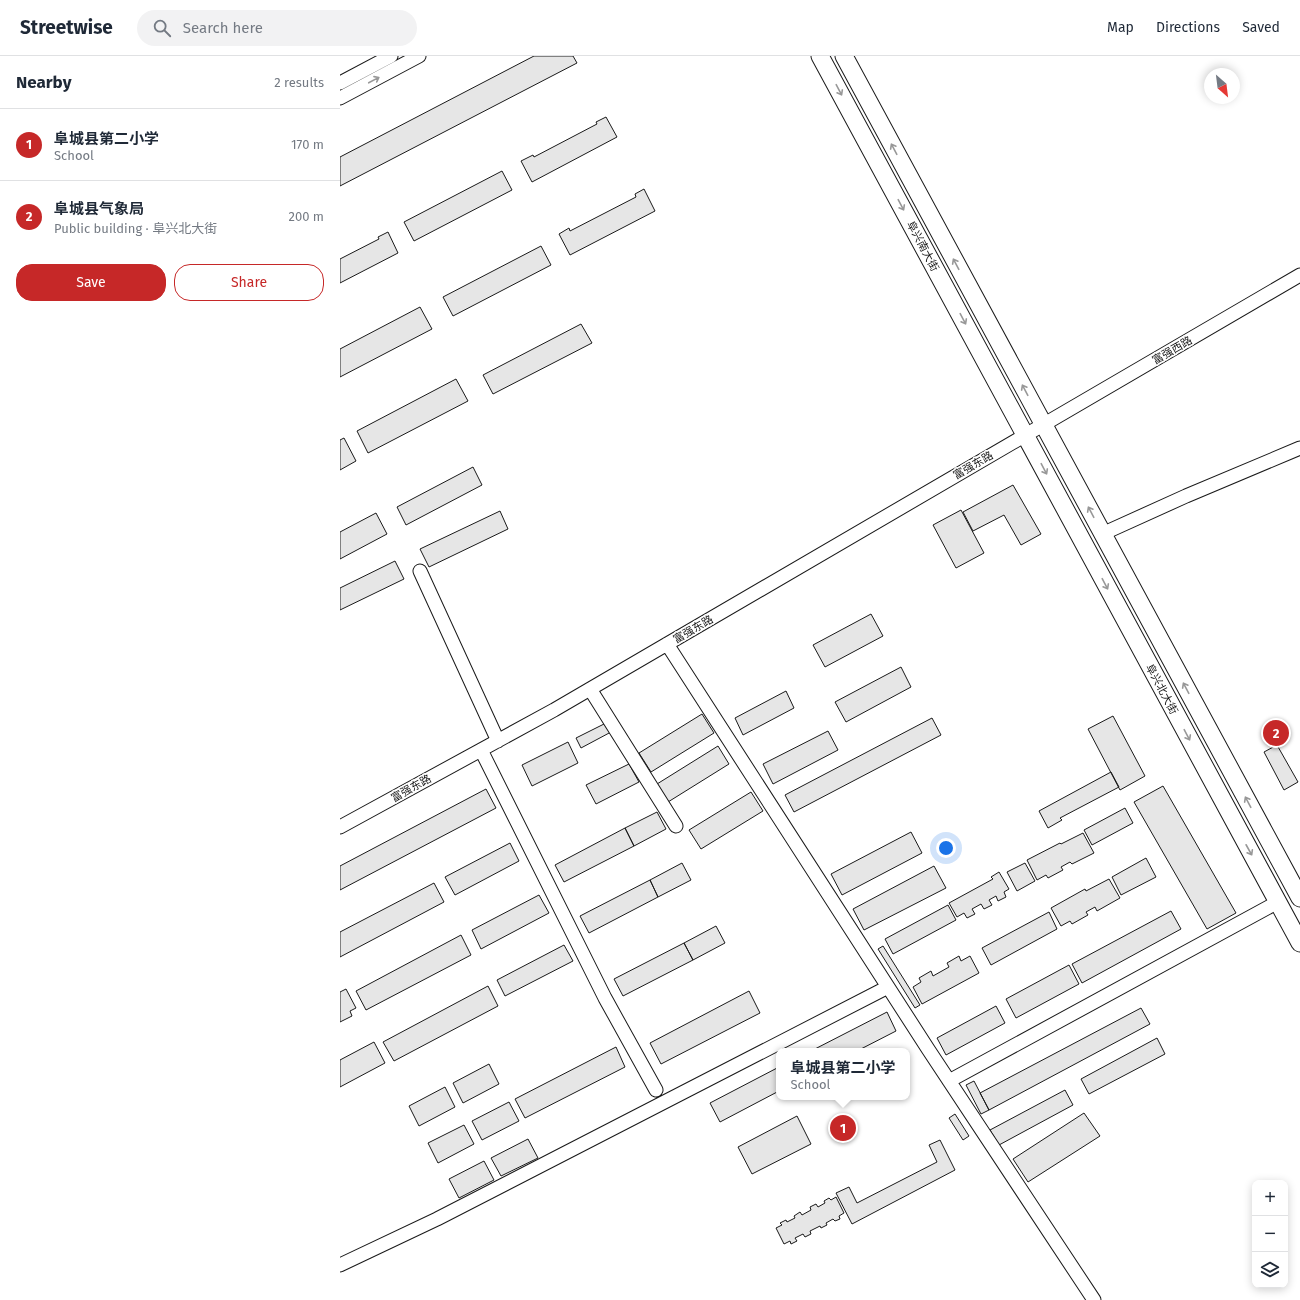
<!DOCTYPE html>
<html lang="en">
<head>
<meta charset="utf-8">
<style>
	:root { --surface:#fff; --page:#f2f2f3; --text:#1f2937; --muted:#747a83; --line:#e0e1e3; --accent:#c62828 }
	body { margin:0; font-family:"Fira Sans","Noto Sans SC",sans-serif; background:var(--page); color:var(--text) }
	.controls { position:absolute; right:12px; bottom:12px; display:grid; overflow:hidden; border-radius:8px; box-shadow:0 2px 10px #0003 }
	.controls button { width:36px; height:36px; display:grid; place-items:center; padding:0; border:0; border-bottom:1px solid var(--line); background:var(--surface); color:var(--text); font:20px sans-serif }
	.compass { position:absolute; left:864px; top:12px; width:36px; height:36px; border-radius:50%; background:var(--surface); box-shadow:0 2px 10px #0003; rotate:152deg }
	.you { position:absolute; left:606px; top:792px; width:14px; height:14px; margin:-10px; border:3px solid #fff; border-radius:50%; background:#1a73e8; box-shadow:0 0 0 6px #1a73e833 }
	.badge { display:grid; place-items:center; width:26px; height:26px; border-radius:50%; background:var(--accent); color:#fff; font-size:13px; font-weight:700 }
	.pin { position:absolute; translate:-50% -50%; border:2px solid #fff; box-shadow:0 1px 4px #0006 }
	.popup { position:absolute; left:436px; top:992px; width:134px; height:52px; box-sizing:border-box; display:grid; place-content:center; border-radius:8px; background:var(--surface); filter:drop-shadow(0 1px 3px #0005); font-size:13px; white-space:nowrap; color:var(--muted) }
	.popup b { font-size:15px; color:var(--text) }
	.popup::after { content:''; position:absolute; left:50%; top:100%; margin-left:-8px; border:8px solid transparent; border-top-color:var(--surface) }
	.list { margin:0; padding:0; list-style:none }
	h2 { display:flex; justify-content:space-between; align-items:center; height:52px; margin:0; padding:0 16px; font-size:17px }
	h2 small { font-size:13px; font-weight:400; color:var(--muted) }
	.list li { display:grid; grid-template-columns:26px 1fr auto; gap:12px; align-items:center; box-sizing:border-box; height:72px; padding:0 16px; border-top:1px solid var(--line) }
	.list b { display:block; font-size:15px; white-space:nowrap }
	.list p { margin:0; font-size:13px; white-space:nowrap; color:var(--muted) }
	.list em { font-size:13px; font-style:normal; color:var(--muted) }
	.actions { display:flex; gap:8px; padding:12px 16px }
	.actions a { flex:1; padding:9px 0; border:1px solid var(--accent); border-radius:16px; text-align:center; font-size:14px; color:var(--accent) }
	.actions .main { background:var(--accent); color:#fff }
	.icon { flex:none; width:22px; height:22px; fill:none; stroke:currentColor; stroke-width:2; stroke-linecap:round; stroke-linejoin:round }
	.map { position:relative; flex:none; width:960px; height:1244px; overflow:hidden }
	header { display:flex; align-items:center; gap:24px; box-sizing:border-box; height:56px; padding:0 20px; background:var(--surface); border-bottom:1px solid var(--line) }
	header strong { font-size:19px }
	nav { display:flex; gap:22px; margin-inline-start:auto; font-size:14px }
	.search { width:280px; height:36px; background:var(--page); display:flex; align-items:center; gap:10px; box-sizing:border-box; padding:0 14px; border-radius:22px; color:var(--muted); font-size:15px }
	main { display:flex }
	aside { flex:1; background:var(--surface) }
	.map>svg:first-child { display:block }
	.building { fill:#e6e6e6; stroke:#1a1a1a }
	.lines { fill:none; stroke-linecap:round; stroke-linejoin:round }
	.minor-casing { stroke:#1a1a1a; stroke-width:15 }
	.major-casing { stroke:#1a1a1a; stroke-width:19 }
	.minor { stroke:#fff; stroke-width:13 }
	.major { stroke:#fff; stroke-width:17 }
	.oneway { stroke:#989898 }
	.labels { text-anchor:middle; stroke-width:3; stroke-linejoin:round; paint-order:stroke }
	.street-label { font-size:11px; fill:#1a1a1a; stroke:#fff }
</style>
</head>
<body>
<header>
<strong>Streetwise</strong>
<div class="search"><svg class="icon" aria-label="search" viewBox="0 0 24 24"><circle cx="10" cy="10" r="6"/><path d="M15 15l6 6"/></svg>Search here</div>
<nav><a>Map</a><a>Directions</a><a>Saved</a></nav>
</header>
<main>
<aside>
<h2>Nearby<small>2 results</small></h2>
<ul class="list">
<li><span class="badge">1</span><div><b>阜城县第二小学</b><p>School</p></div><em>170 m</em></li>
<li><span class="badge">2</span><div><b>阜城县气象局</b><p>Public building · 阜兴北大街</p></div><em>200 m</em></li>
</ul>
<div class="actions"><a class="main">Save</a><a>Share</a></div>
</aside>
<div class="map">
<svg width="960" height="1244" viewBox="0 0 960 1244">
	<rect width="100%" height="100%" fill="#fff"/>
	<path class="building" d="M194,0H233L237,7L0,130V101Z
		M266,61L277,81L192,126L181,105L193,99L194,101L257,68L256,66Z
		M162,115L172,134L74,185L64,166Z
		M304,133L315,155L230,199L219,178L229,172L230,175L296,141L295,138Z
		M48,176L58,197L0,227V203L39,183L38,181Z
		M201,190L211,209L113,260L103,241Z
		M80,251L92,273L0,321V293Z
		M241,268L252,287L153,338L143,319Z
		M116,323L128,345L28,397L17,375Z
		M4,382L16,405L0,414V384Z
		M133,411L142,429L66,469L57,451Z
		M673,429L701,478L681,489L664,459L633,475L623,456Z
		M621,454L644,497L616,512L593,469Z
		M160,455L168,473L89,511L80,493Z
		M36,457L47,478L0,503V476Z
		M55,505L64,523L0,554V532Z
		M531,558L543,580L485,611L473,589Z
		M561,611L571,631L506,666L495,646Z
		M446,635L454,652L403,679L395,662Z
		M362,658L374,677L311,716L299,697Z
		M773,660L805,720L780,734L748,673Z
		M592,662L601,679L454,756L445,739Z
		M266,667L271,676L241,692L236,682Z
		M488,675L498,694L433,728L423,708Z
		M228,686L238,707L192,730L182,709Z
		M937,689L958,726L944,734L924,696Z
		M378,690L389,708L328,746L317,728Z
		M289,708L299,726L256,748L246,729Z
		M771,716L779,731L720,762L722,764L708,772L699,755Z
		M823,730L896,857L867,873L794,746Z
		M146,733L156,752L0,834V810Z
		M411,736L423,755L361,793L349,774Z
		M785,752L793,767L752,789L744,774Z
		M317,756L326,773L294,790L285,772Z
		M285,772L294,790L224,826L215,809Z
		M571,776L582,797L502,839L491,818Z
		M743,777L754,797L732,808L730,806L721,811L723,814L708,822L706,819L697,824L687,804L720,787L721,788Z
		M170,787L179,805L115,839L105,821Z
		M806,802L816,821L781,839L772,821Z
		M342,807L351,824L318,841L310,824Z
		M685,807L695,825L677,835L667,816Z
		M594,810L606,832L524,874L513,853Z
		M659,816L669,833L664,836L666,841L658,845L656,840L649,844L652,849L644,853L641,848L632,853L635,858L627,862L624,857L617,861L609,847L653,823L651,821Z
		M769,823L780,842L757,855L755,851L746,856L748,859L732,868L730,865L721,870L711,852L745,833L746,835Z
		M310,824L318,841L249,877L240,860Z
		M94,827L104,846L0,901V876Z
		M199,839L209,857L141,893L132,874Z
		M608,849L616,864L553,898L545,883Z
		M831,855L841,873L742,927L732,908Z
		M709,856L717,873L651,909L642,892Z
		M376,870L385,887L353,904L344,887Z
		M121,879L131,899L26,954L16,935Z
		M344,887L353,904L283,940L274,923Z
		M224,889L233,905L165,940L157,924Z
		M543,890L580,949L575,952L538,893Z
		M619,900L621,905L630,900L639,917L582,948L573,931L581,926L579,922L591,915L593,920L609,911L607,907Z
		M729,909L739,928L676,962L666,943Z
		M148,930L158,950L54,1005L43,986Z
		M6,933L16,952L10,955L12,960L0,966V936Z
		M409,935L420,957L321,1008L310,987Z
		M656,950L665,967L606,999L597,982Z
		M801,952L810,968L649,1054L640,1037Z
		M547,956L556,975L517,995H471Z
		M817,982L825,998L749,1038L741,1023Z
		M34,986L45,1007L0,1031V1004Z
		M276,991L285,1011L185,1062L175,1043Z
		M149,1008L159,1028L123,1047L113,1027Z
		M439,1011V1035L380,1066L370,1047Z
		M634,1025L649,1054L641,1058L626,1029Z
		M105,1031L115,1051L79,1070L69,1050Z
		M725,1034L733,1049L659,1089L650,1074Z
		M169,1046L179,1065L142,1084L132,1065Z
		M744,1057L760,1080L688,1126L673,1103Z
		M615,1058L629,1080L623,1084L609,1062Z
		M457,1060L471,1088L412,1118L398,1091Z
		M124,1069L134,1088L98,1107L88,1087Z
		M188,1083L198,1102L161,1120L151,1102Z
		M600,1084L615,1114L512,1168L496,1137L509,1131L517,1147L597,1106L589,1089Z
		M144,1105L154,1124L119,1142L109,1123Z
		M496,1141L504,1157L499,1160L500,1163L495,1165L493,1163L486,1167L487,1169L481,1172L480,1170L470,1175L471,1178L465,1181L463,1178L455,1182L457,1185L451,1188L450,1185L444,1188L436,1172L442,1169L440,1167L446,1164L447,1166L455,1162L454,1160L460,1156L462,1159L471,1154L470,1151L476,1148L478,1151L485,1147L484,1145L489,1142L491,1144Z"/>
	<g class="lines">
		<g class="minor-casing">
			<path id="minor" d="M0,27L51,0
				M0,42L79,0
				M762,478L846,440L960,392
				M80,515L158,685
				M327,588L588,993L754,1244
				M250,633L336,770
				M141,694L265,942L316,1034
				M0,771L214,654L960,219
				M609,1025L938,846
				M0,1209L97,1163L548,931"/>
		</g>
		<g class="major-casing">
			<path id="major" d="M480,0L960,887
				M504,0L960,842"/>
		</g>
		<use href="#minor" class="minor"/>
		<use href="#major" class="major"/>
	</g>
	<defs><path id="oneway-shaft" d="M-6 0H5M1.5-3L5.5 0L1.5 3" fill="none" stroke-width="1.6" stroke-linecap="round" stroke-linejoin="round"/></defs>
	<g class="oneway">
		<use href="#oneway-shaft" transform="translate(34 24) rotate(-28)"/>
		<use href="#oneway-shaft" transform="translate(499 34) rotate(62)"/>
		<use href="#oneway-shaft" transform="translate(554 93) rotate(-118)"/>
		<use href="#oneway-shaft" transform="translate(561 149) rotate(62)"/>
		<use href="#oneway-shaft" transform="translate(616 208) rotate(-118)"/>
		<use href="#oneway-shaft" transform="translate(623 263) rotate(62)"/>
		<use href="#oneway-shaft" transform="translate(685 334) rotate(-118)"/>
		<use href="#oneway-shaft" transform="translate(704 413) rotate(62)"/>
		<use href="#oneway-shaft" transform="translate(751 456) rotate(-118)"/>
		<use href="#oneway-shaft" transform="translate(765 528) rotate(62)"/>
		<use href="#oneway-shaft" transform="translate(846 632) rotate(-118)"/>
		<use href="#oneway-shaft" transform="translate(847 679) rotate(62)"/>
		<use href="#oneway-shaft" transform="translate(908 746) rotate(-118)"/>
		<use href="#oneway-shaft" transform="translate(909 794) rotate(61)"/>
	</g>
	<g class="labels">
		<g class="street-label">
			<text transform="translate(583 190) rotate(62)" y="4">阜兴南大街</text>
			<text transform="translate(832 294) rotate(-30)" y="4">富强西路</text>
			<text transform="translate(633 409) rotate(-30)" y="4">富强东路</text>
			<text transform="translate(353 573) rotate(-30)" y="4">富强东路</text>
			<text transform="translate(822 633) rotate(62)" y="4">阜兴北大街</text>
			<text transform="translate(71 732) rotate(-29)" y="4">富强东路</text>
		</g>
	</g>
</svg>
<div class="controls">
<button>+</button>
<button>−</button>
<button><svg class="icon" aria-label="layers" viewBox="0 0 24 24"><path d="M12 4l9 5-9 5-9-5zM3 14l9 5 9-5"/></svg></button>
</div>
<svg class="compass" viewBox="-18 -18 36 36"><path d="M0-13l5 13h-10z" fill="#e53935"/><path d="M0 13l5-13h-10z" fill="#747a83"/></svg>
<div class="you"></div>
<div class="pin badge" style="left:503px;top:1072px">1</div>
<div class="popup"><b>阜城县第二小学</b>School</div>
<div class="pin badge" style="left:936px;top:677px">2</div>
</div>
</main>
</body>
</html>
